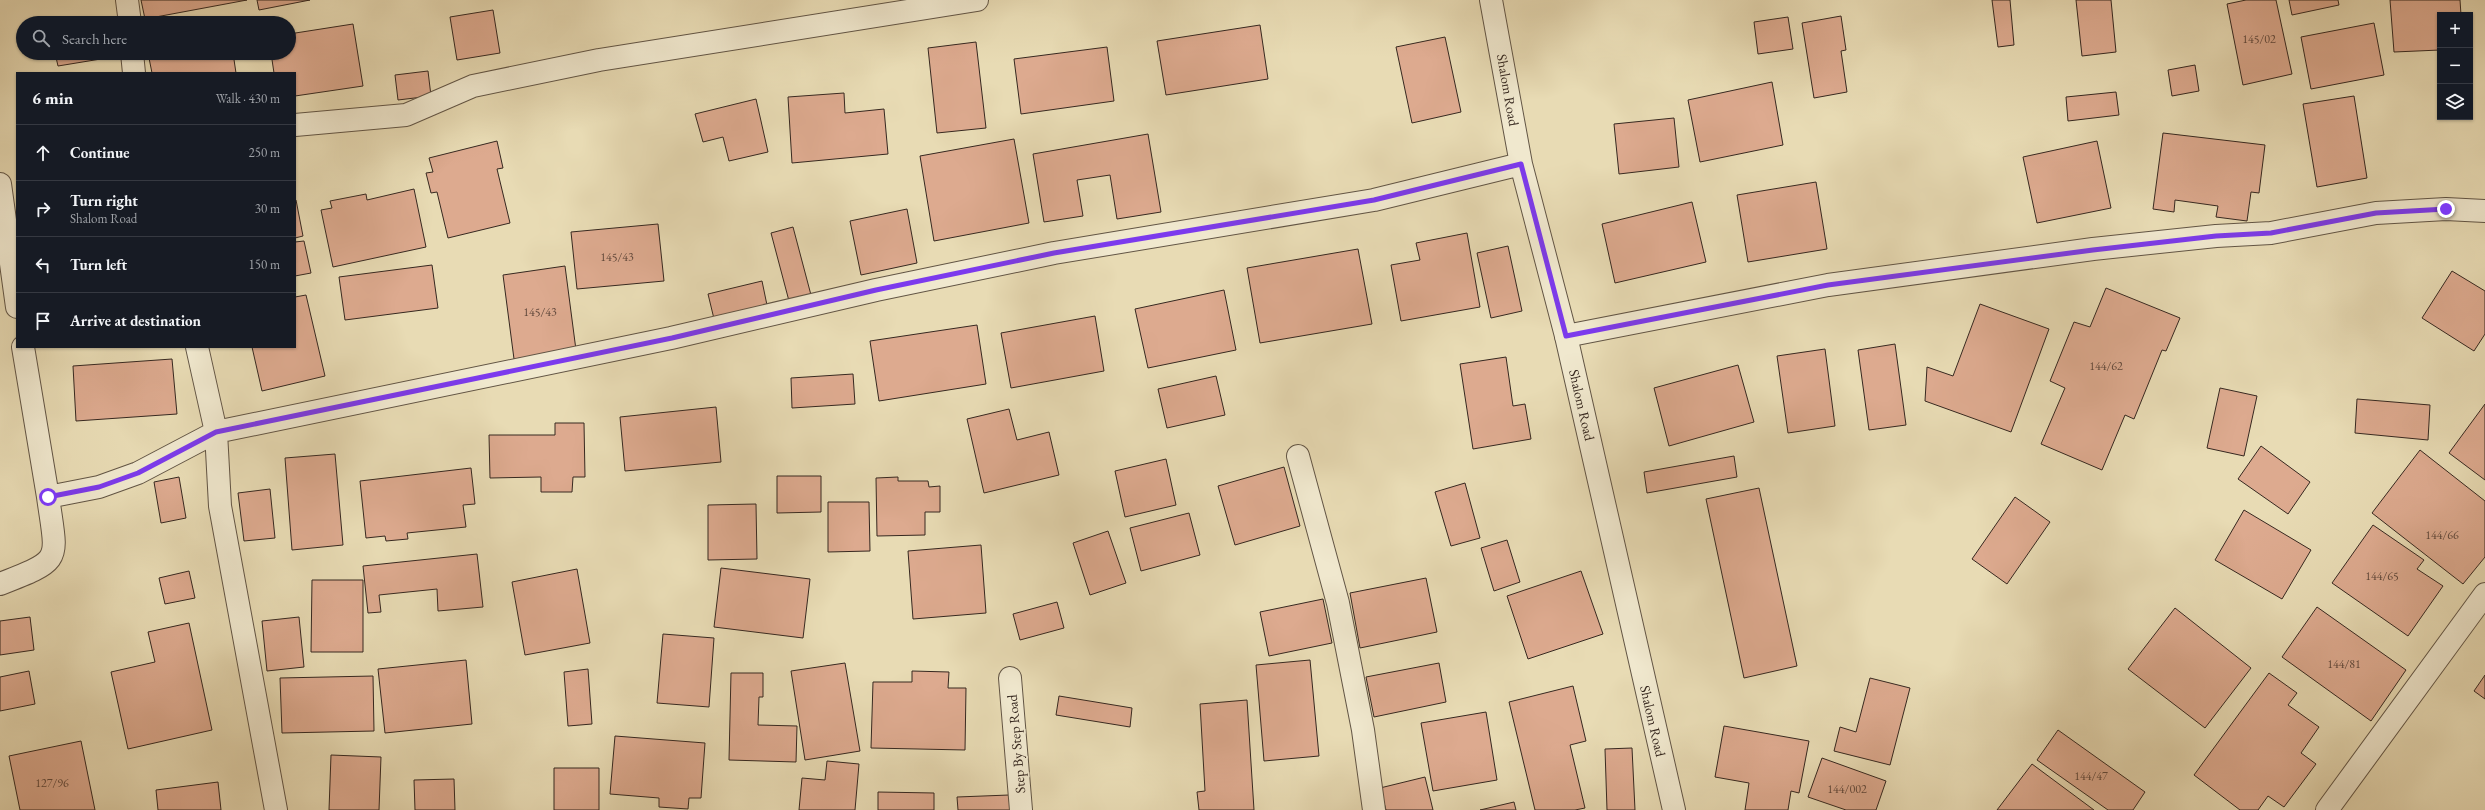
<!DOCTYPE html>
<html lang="en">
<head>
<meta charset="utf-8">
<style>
	:root { --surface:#171b24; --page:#242831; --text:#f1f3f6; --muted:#9ea1a6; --line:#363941 }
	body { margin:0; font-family:"EB Garamond",serif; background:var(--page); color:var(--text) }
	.controls { position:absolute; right:12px; top:12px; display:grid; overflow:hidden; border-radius:0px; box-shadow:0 1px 3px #0004 }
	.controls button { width:36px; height:36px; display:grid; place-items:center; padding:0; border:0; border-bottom:1px solid var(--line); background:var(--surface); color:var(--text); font:20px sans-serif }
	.stop { position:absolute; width:12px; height:12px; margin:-9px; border:3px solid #7c3aed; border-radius:50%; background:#fff }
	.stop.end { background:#7c3aed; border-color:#fff; box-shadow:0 1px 4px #0008 }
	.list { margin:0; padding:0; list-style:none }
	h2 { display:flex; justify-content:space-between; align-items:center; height:52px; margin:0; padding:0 16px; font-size:17px }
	h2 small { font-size:13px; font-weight:400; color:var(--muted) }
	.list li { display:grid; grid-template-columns:26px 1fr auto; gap:12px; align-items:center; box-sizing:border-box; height:56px; padding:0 16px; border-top:1px solid var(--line) }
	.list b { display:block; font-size:15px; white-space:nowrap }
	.list p { margin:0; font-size:13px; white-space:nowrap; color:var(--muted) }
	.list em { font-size:13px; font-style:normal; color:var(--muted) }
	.icon { flex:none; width:22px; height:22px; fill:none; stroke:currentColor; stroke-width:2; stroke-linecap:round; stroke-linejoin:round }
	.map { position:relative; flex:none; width:2485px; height:810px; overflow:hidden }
	.search { position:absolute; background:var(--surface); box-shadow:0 1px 3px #0004; left:16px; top:16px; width:280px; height:44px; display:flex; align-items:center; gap:10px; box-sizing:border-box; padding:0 14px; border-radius:22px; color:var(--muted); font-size:15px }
	.panel { position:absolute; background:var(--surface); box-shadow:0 1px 3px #0004; left:16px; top:72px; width:280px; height:276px; border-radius:0px }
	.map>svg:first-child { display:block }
	.building { fill:#ddaa8f; stroke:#362820 }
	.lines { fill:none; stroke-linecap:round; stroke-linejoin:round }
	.service-casing { stroke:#625545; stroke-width:24 }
	.minor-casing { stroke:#625545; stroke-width:24 }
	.service { stroke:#f0e8ce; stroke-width:22 }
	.minor { stroke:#f0e8ce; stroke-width:22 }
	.route { stroke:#7c3aed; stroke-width:5 }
	.labels { text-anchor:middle; stroke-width:3.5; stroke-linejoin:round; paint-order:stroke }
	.number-label { font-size:12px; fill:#60483c }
	.street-label { font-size:14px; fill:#362820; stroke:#f0e8ce }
</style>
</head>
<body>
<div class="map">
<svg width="2485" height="810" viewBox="0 0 2485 810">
	<rect width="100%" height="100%" fill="#e8dbb4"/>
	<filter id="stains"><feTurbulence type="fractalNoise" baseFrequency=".005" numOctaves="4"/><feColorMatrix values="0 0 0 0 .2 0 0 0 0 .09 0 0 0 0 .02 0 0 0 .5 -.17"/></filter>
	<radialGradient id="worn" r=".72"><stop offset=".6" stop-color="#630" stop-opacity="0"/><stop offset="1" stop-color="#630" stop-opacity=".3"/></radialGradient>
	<path class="building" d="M141,0H247L145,19Z
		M257,0H310L259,10Z
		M1992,0H2010L2014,45L1998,47Z
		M2076,0H2111L2116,52L2082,56Z
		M2246,0H2276L2292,74L2243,85L2227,4Z
		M2289,0H2338L2339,5L2292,15Z
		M2390,0H2460L2461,15H2440V50L2394,52Z
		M493,10L500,53L457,60L450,17Z
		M1841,16L1846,50L1841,51L1847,92L1814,98L1802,23Z
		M1788,17L1793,49L1758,54L1754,22Z
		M2374,23L2384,75L2311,89L2301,37Z
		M353,24L363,86L295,96V73H274L271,53H289V34Z
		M1260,25L1268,79L1166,95L1157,41Z
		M1445,37L1461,112L1412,123L1396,47Z
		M976,42L986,128L937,133L928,48Z
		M1107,47L1114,101L1021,114L1014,59Z
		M55,53H119V56L58,66Z
		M185,53H233L236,73H152L149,58Z
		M2195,65L2199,91L2172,96L2168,70Z
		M428,71L431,96L398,100L395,75Z
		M1772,82L1783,145L1700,162L1688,100Z
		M2116,92L2119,115L2068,121L2066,97Z
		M844,93L845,113L884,109L888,154L792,163L788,97Z
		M2354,96L2367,178L2317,187L2303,104Z
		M756,99L768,152L729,161L723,137L703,142L695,114Z
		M1674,118L1679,167L1619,174L1614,124Z
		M2163,133L2265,145L2259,193L2251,192L2247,221L2216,217L2218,206L2175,200L2174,212L2153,209Z
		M1148,134L1161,212L1117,219L1110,175L1077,180L1083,216L1044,222L1033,154Z
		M1014,139L1029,223L934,241L920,156Z
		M497,141L503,168L497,169L510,223L448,238L437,192L431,193L426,173L433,172L429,158Z
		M2097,141L2111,208L2037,223L2023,157Z
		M1816,182L1827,249L1748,262L1737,195Z
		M414,189L426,247L333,267L321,210L332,208L330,201L366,194L367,200Z
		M296,200L303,236L295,238V200Z
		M1692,202L1706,262L1615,283L1602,224Z
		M907,209L917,263L861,275L850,221Z
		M658,224L664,281L577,289L571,232Z
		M793,227L811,295L789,301L771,233Z
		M1467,233L1480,307L1401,321L1391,265L1420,260L1416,243Z
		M304,241L311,273L295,276V242Z
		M1508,246L1522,311L1491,318L1477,253Z
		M1358,249L1372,324L1260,343L1247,268Z
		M432,265L438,308L345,320L339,277Z
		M565,266L576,350L514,359L503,275Z
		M2452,271L2485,291V334L2474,351L2422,318Z
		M762,281L768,310L715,323L708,294Z
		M2106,288L2180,318L2166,351L2162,350L2134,419L2125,415L2102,470L2041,444L2065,388L2050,381L2074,322L2090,327Z
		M1224,290L1236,350L1148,368L1135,309Z
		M306,295L325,376L262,391L252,347H295V297Z
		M1980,304L2049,329L2011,432L1925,401L1927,367L1953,376Z
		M1095,316L1104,371L1011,388L1001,333Z
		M977,325L986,384L879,401L870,341Z
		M1895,344L1906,425L1869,430L1858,350Z
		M1825,349L1835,426L1788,433L1777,356Z
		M1506,357L1513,406L1525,404L1531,439L1473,449L1460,364Z
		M172,359L177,414L76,421L73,366Z
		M1738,365L1754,422L1669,446L1654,388Z
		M853,374L855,404L792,408L791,378Z
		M1216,376L1225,415L1167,428L1158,389Z
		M2220,388L2257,396L2244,456L2207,448Z
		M2357,399L2430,405L2428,440L2355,433Z
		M2485,404V480L2449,453Z
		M716,407L721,462L625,471L620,417Z
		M1009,409L1017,440L1049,432L1059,475L984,493L967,419Z
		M555,423H584L585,477H573L572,492H541V477L490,478L489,435H555Z
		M2261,446L2310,482L2288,514L2238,479Z
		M2420,450L2485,501V557L2463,584L2372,513Z
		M335,454L343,545L292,550L285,458Z
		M1734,456L1737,477L1647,493L1644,472Z
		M1166,459L1176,505L1125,517L1115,471Z
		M1284,467L1300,526L1235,545L1218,486Z
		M471,468L475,504L463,505L466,527L407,533L408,539L386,541L385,536L366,538L360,481Z
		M777,476H821V512L777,513Z
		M179,477L186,518L161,523L154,482Z
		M898,477V481H928L929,487L940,486V512H925V535L877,536L876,478Z
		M1465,483L1480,538L1451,546L1435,492Z
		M1759,488L1797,666L1744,678L1706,499Z
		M270,489L275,538L244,541L238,493Z
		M2015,497L2050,522L2007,584L1972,559Z
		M828,502H869L870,551L828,552Z
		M756,504L757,559L708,560V505Z
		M2244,510L2311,550L2282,599L2215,560Z
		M1189,513L1200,555L1141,571L1130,528Z
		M2373,525L2424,560L2417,569L2443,586L2408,636L2332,583Z
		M1108,531L1126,583L1090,595L1073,543Z
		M1507,540L1520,582L1494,591L1481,548Z
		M981,545L986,613L913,619L908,551Z
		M477,554L483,607L438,611L437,589L379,595L381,612L368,613L363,566Z
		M721,568L810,579L803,638L714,627Z
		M577,569L590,643L525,655L512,582Z
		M189,571L195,598L165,604L159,578Z
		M1581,571L1603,634L1528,659L1507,596Z
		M1426,578L1437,632L1360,648L1350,593Z
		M312,580H363V652H311Z
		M1323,599L1332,643L1269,656L1260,612Z
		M1057,602L1064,628L1020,640L1013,614Z
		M2317,607L2406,670L2371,721L2282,657Z
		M2175,608L2251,668L2205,728L2128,669Z
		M30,617L34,650L0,655V621Z
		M299,617L304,667L267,671L262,621Z
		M189,623L212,730L128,749L111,672L155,662L148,632Z
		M663,634L714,638L709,707L657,703Z
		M466,660L472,724L385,733L378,669Z
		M1310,660L1319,756L1264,761L1256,665Z
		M845,663L860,751L805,760L791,671Z
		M1439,663L1446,702L1374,717L1366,677Z
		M588,669L592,724L568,726L564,672Z
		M29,671L35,704L0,711V677Z
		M912,671L949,672L948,688H966L965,750L871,748L873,682H912Z
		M731,673H763V697H759L758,725L797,726L796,762L729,760Z
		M2269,673L2297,693L2288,705L2319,727L2301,753L2316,764L2284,807L2268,796L2258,810H2240L2194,775Z
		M2485,675V699L2474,691Z
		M373,676L374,731L282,733L280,678Z
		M1870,678L1910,688L1890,765L1834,751L1840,727L1856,732Z
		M1573,686L1586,741L1570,745L1585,808L1575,810H1535L1509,702Z
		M1059,696L1132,708L1130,727L1056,715Z
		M1247,700L1254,810H1199L1197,792L1205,791L1200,704Z
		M1486,712L1497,780L1433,791L1421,723Z
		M1724,726L1809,741L1799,793L1791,791L1788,810H1745L1749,783L1715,777Z
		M2058,730L2145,792L2133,810H2108L2037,760Z
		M615,736L705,743L701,798H689L688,809L659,807V798L610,794Z
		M81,741L95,810H20L9,756Z
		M1632,748L1635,810H1607L1605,749Z
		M331,755L381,757L379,810H329Z
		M1822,758L1886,781L1876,810H1846L1808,797Z
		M827,761L859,764L855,810H799L802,778L825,780Z
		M2032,764L2094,810H1997Z
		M554,768H599V810H554Z
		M1425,777L1433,810H1386L1380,788Z
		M454,779L455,810H415L414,780Z
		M218,782L221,810H158L156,790Z
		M878,792L934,793V810H878Z
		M1009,795L1010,810H958L957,797Z
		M1514,802L1516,810H1480Z"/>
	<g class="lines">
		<g class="service-casing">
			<path id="service" d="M1566,336L1828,285L2093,249L2216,236L2271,233L2376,213L2446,209L2485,211"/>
		</g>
		<g class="minor-casing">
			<path id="minor" d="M127,0L130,23
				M1491,0L1521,164L1566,336L1674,810
				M132,53L134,73
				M295,125L406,115L473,86L599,60L977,0
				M0,184L17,307
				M23,347L48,497L99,487L138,473L216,432L671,338L876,290L1054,253L1374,200L1521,164
				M197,347L216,432L220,506L276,810
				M1298,456L1338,603L1363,730L1374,810
				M0,584C64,559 57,562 48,497
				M1010,678L1021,810
				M2327,810L2485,594"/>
		</g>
		<use href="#service" class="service"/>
		<use href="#minor" class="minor"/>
	</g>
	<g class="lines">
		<path class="route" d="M48,497L99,487L138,473L216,432L672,338L876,290L1054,253L1374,200L1521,164L1566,336L1828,285L2093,250L2216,236L2271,233L2376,213L2446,209"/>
	</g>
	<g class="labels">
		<g class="number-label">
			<text x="2259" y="43">145/02</text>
			<text x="617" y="261">145/43</text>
			<text x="540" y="316">145/43</text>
			<text x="2106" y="370">144/62</text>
			<text x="2442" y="539">144/66</text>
			<text x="2382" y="580">144/65</text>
			<text x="2344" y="668">144/81</text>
			<text x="2091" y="780">144/47</text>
			<text x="52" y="787">127/96</text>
			<text x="1847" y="793">144/002</text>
		</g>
		<g class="street-label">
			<text transform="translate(1508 90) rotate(80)" y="5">Shalom Road</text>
			<text transform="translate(1582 405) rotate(77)" y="5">Shalom Road</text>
			<text transform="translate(1653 721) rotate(77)" y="5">Shalom Road</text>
			<text transform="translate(1016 744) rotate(-95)" y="5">Step By Step Road</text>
		</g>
	</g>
	<rect width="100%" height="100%" filter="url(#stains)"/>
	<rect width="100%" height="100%" fill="url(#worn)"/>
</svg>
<div class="controls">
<button>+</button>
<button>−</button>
<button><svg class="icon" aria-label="layers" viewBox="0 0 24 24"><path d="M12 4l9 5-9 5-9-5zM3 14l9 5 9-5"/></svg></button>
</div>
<div class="stop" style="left:48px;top:497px"></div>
<div class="stop end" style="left:2446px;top:209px"></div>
<div class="search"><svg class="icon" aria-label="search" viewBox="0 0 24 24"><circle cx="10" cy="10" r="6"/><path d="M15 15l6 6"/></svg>Search here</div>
<section class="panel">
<h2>6 min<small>Walk · 430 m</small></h2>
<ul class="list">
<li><svg class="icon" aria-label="ahead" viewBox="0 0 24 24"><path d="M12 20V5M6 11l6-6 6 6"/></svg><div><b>Continue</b></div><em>250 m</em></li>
<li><svg class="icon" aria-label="right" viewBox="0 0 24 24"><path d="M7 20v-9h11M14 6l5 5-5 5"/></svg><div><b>Turn right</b><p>Shalom Road</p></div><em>30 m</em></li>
<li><svg class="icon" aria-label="left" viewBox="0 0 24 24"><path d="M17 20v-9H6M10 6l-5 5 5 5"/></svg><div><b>Turn left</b></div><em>150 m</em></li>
<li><svg class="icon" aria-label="arrive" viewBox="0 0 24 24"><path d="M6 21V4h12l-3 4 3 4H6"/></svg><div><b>Arrive at destination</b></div></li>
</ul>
</section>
</div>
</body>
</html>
